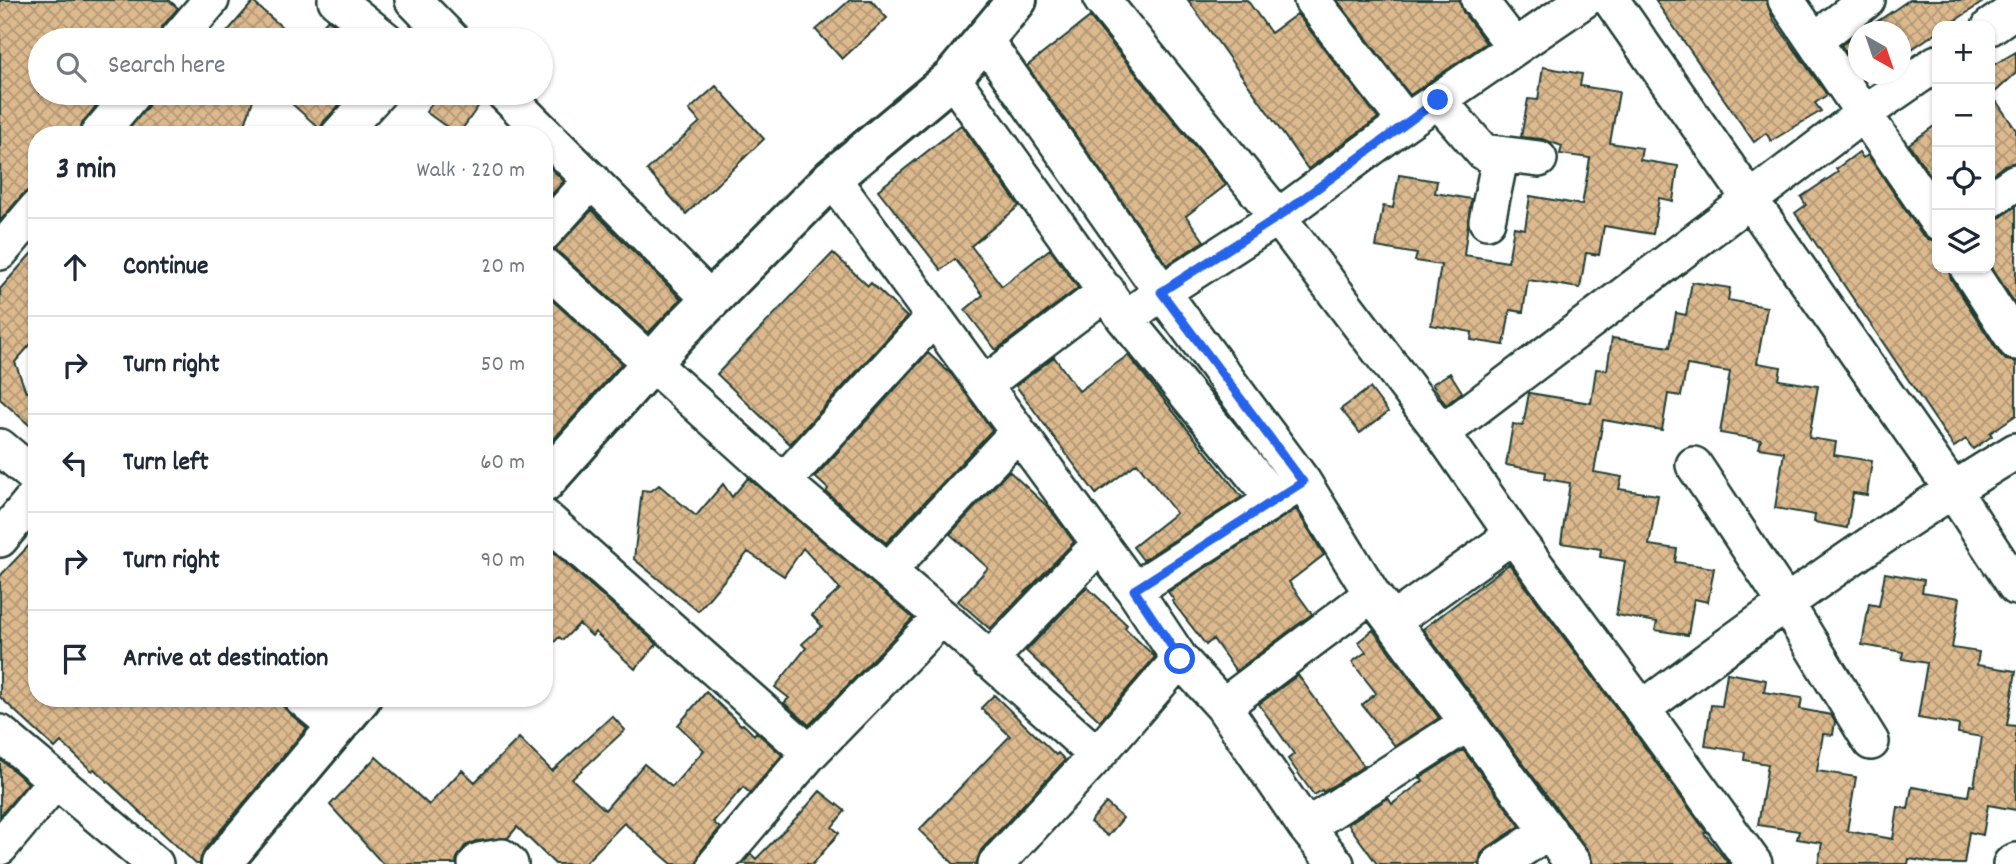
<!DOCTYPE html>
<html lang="en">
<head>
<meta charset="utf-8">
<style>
	:root { --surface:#fff; --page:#f2f2f3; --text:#1f2937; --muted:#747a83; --line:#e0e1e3 }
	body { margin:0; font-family:Dekko,sans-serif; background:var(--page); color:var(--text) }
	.controls { position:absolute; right:21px; top:21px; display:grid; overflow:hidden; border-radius:14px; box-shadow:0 2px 5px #0004 }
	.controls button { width:63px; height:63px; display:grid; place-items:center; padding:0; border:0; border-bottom:2px solid var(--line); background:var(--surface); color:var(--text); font:35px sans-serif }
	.compass { position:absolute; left:1848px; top:21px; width:63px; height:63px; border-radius:50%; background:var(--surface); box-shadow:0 2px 5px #0004; rotate:140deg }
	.stop { position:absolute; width:21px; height:21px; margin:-16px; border:5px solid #2563eb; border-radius:50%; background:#fff }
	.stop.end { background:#2563eb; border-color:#fff; box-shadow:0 2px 7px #0008 }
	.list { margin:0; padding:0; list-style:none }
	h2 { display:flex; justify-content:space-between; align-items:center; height:91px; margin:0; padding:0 28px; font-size:30px }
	h2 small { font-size:23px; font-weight:400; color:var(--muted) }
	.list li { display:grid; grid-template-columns:46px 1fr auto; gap:21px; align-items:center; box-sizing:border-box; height:98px; padding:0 28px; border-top:2px solid var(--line) }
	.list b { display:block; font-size:26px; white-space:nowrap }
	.list em { font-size:23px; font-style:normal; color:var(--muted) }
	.icon { flex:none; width:38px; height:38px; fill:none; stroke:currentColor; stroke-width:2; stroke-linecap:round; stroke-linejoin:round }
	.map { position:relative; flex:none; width:2016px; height:864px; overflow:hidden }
	.search { position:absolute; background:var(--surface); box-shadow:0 2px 5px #0004; left:28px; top:28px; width:525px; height:77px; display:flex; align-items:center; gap:18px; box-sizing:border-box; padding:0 24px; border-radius:38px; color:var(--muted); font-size:26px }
	.panel { position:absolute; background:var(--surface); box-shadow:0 2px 5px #0004; left:28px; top:126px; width:525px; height:581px; border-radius:28px }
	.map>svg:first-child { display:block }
	.building { fill:url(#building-cross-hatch); stroke:#1f3d34; stroke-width:2 }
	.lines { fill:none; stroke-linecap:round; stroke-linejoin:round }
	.minor-casing { stroke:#1f3d34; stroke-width:40 }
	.major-casing { stroke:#1f3d34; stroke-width:44 }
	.minor { stroke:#fff; stroke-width:35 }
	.major { stroke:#fff; stroke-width:38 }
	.route { stroke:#2563eb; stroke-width:9 }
</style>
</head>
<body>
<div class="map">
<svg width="2016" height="864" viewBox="0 0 2016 864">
	<defs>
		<pattern id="building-cross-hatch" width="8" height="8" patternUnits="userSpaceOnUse" patternTransform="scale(1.75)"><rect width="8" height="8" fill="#ddb98e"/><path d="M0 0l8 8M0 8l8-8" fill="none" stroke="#b39875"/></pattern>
	</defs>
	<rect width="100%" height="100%" fill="#fff"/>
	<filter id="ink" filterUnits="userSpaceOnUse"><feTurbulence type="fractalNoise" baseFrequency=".0143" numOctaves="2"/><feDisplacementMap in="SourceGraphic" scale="14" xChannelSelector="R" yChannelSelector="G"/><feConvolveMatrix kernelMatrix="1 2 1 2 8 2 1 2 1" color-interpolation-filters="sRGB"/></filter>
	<g filter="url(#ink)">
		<path class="building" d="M0,0H169L178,8L161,28L157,40H40V93H107L83,122L78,135H37V188L30,189L22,195L0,221Z
			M850,0H871L887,18L842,59L816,30Z
			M1188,0H1247L1271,33L1297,14L1378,118L1308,169Z
			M1337,0H1459L1463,12L1486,43L1410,95Z
			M1655,0H1766L1773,19L1827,95L1815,103L1821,111L1771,141L1766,133L1754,142Z
			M1909,0H1986L1947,26H1937V32L1900,57V32H1862Z
			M253,2L297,40H220Z
			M1090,17L1226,185L1186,216L1204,241L1167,265L1027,66Z
			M328,19L354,40H309Z
			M1858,34V70L1841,45Z
			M2016,52V73L1992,95L2016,130V162L2005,165L1990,176V67Z
			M1543,67L1582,74L1580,86L1619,92L1610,143L1642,148L1640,160L1678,166L1673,201L1659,198L1653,234L1604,226L1599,255L1586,253L1580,288L1528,280L1523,312L1510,310L1504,345L1471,340L1472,332L1431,325L1441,265L1415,261L1417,254L1376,247L1383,206L1393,208L1399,175L1437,181L1435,193L1471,199L1464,255L1508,262L1514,227L1525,229L1530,196L1582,205L1590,158L1560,154L1562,146L1542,139L1521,137L1528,99L1538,100Z
			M716,86L764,139L686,214L647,170L700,122L689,110Z
			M153,93H255L242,135H124L148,106Z
			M280,93H351L324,121L320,129Z
			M439,93H484V98L458,135L426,112Z
			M1937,124V186L1909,144Z
			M961,125L1019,206L971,246L1002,286L1050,249L1078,288L996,350L965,310L983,295L955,259L941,270L878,190Z
			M1859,152L1863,158L1868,155L1921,233L1928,239L1937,241V268H1948L1951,279L1999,353L2006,360L2016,362V415L1990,433L1992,436L1973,449L1966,439L1954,447L1795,213L1806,205L1801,197L1838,172L1836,169Z
			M544,162L564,181L544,203Z
			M2016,206V305L1990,265V220L2001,217Z
			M592,210L681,299L648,333L555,249Z
			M37,247V337L15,362L26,392L37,391V432L0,399V289Z
			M833,253L868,286L871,283L907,317L790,444L717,374Z
			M1692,282L1730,288L1728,300L1767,307L1757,363L1781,367L1779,380L1818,386L1809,438L1836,442L1834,455L1872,461L1867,495L1853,493L1847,528L1814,522L1815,515L1775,508L1784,452L1759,448L1761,440L1720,433L1730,372L1687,365L1681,396L1668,394L1662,430L1603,420L1594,472L1622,477L1619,489L1658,495L1649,545L1677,549L1675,562L1714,568L1708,602L1694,599L1688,635L1655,630L1657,622L1616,615L1625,561L1600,557L1601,549L1561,543L1570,483L1545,479L1546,472L1506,465L1513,424L1523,426L1529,393L1591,403L1596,369L1607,370L1612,338L1670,347L1676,313L1686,315Z
			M544,293L622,363L544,450Z
			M928,353L952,375L992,430L886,543L826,492L828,489L815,477Z
			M1128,355L1242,497L1143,560L1133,547L1176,513L1137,463L1096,494L1016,386L1054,357L1079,391Z
			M1450,373L1462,392L1446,405L1432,384Z
			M1370,388L1388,412L1360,433L1341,409Z
			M1009,471L1049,508L1074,542L990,629L958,601L988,568L950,534Z
			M748,478L913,618L809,725L784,703L789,698L775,687L806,648L802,644L822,626L812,615L840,589L803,548L784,576L748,552L698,611L634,559L642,490L651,491L659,485L696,516L723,484L732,497Z
			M1296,509L1324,555L1289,582L1312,614L1236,671L1213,639L1206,645L1172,601L1174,600L1168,592Z
			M37,537V698H282L283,706L289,713L307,728L204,850L200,864H196L94,769L92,771L61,742L55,748L0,697V576Z
			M544,544L657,644L635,669L595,632L592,636L579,624L563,640L559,637L544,653Z
			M1509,564L1626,721L1706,832L1704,833L1729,864H1593L1589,852L1423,629Z
			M1885,573L1924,580L1922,592L1960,598L1952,648L1979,652L1977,665L2016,671L2007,725L2016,726V810L1988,805L1983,835L1969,832L1964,864H1941L1909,859L1908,864H1818L1822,843L1797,839L1799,831L1758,825L1768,764L1744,760L1745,752L1705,746L1711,705L1722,706L1727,673L1766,680L1764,692L1802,698L1800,709L1831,715L1835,722L1833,735L1823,734L1817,771L1856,777L1847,831L1893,839L1898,807L1908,809L1912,787L1968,796L1970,785L1974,786L1982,737L1958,733L1959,725L1918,718L1927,663L1902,659L1903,652L1862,645L1869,604L1879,606Z
			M1087,587L1127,625L1125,628L1155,657L1100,721L1026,651Z
			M1373,630L1439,718L1395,746L1362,705L1376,693L1352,662L1366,652L1358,642Z
			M1298,675L1364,766L1323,792L1322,790L1314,795L1288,759L1294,754L1259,704Z
			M706,692L741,725L743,724L754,735L756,732L782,755L750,793L743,787L713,822L720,828L701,851L696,864H672L624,823L584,864H555L517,827L508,838L476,841L465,846L457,858L456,864H383L330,805L376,757L429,805L462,770L475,782L519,738L552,771L612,716L625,730L572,779L605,810L644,764L672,787L704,750L678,725Z
			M994,695L1056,755L1058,753L1065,760L981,850L976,864H954L919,830L1010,736L981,708Z
			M1463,750L1520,826L1487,848L1481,854L1479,864H1377L1348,824L1388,798L1392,804L1423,781L1420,778Z
			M0,759L28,783L0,816Z
			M820,791L845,811L832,827L839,833L813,864H742L751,854L756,859L802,812Z
			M1106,803L1123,818L1108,836L1090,822Z"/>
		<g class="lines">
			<g class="minor-casing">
				<path id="minor" d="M336,0L386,40
					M413,0L452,40
					M1102,0L1278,217L1442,433L1513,535L1642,709L1754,864
					M1312,0L1406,122
					M1479,0L1515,47
					M1611,0L1952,489L2016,587
					M1786,0L1937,221
					M1990,27L2016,9
					M984,39L1162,292L1303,482L1372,594L1573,864
					M177,40L211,0
					M1814,41L1867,0
					M952,78L1125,319L1274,500
					M504,93L711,300
					M1438,100L1483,152L1539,159
					M98,135L133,93
					M339,135L378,93
					M832,178L1134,590L1180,659L1223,706L1306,827L1336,864
					M1990,200L2016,182
					M1487,221L1501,154
					M544,233L592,180
					M0,252L37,208
					M544,266L783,482L942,617L1097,755
					M1968,268L2016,342
					M1125,319L1162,292L1278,217L1406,122L1584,0
					M985,384L1107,291
					M1442,433L1863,114L1937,63
					M0,447L37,478
					M1694,465L1785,602L1871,742
					M783,482L934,317
					M544,517L810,753
					M0,539L37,494
					M888,571L1018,432
					M1134,590L1294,487
					M1393,621L1513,535
					M989,660L1099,545
					M302,698L337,727
					M1223,706L1372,594
					M1642,709C1764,618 1886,529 2016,451
					M0,733L155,864
					M1306,827L1468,723
					M0,847L56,780
					M476,864L479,861L502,857L510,864
					M716,864L810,753L942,617
					M996,864L1097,755L1180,659
					M1499,864L1549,831
					M2011,864L2016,861"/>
			</g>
			<g class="major-casing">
				<path id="major" d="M544,483L678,333L832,178L952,78L1017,0
					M221,864L361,698"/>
			</g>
			<use href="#minor" class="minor"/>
			<use href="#major" class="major"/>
		</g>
	</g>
	<g class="lines" filter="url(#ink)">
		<path class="route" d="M1180,659L1134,590L1303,482L1161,292L1278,217L1438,100"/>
	</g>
</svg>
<div class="controls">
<button>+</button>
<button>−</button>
<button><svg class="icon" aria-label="locate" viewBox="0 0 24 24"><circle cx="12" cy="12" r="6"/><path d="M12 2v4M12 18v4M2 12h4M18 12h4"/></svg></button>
<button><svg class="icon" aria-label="layers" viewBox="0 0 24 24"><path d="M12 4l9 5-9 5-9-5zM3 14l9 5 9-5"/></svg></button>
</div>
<svg class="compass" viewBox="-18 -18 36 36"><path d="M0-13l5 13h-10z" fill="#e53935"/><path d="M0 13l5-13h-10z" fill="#747a83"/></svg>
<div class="stop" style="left:1180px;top:659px"></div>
<div class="stop end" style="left:1438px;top:100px"></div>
<div class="search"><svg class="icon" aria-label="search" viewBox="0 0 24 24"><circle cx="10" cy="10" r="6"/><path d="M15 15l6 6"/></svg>Search here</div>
<section class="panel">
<h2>3 min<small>Walk · 220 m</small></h2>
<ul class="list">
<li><svg class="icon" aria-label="ahead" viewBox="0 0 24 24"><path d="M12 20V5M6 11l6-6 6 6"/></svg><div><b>Continue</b></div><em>20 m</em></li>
<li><svg class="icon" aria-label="right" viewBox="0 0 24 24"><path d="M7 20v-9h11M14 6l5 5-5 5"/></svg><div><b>Turn right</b></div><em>50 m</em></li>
<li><svg class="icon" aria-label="left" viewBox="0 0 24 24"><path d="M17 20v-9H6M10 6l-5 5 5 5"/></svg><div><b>Turn left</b></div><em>60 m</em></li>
<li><svg class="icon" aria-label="right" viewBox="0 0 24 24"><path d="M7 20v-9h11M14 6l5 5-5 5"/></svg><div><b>Turn right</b></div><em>90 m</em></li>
<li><svg class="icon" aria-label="arrive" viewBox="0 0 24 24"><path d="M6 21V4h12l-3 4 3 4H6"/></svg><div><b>Arrive at destination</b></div></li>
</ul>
</section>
</div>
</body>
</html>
